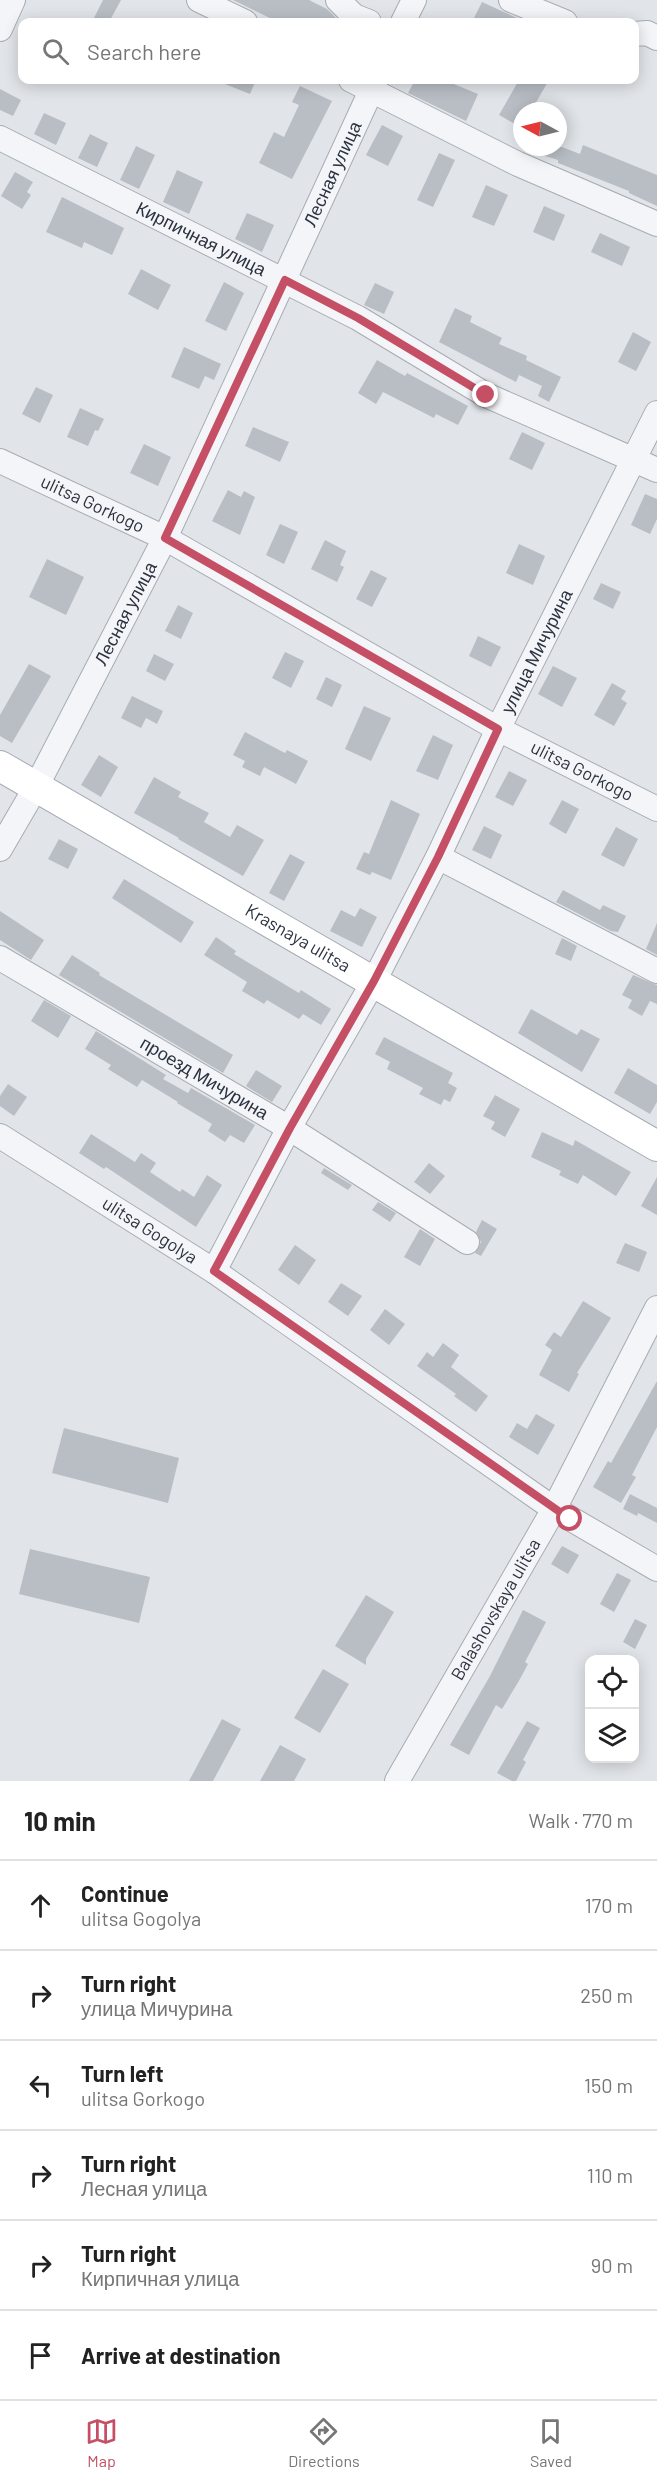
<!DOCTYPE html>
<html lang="en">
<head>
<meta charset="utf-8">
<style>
	:root { --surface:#fff; --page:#f2f2f2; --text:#222; --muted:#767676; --line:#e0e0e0; --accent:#c55066 }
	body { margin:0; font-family:Barlow,sans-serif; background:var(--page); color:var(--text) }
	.controls { position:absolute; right:18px; bottom:18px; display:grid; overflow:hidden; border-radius:12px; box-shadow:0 3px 15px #0003 }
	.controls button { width:54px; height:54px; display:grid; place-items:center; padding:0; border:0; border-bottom:2px solid var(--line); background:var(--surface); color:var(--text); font:30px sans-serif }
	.compass { position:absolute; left:513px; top:102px; width:54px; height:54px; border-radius:50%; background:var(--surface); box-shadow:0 3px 15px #0003; rotate:277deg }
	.stop { position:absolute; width:18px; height:18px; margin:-14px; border:4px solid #c55066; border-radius:50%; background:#fff }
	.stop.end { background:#c55066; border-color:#fff; box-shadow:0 2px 6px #0008 }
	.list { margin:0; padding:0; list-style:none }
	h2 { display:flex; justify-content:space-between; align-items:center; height:78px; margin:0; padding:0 24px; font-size:26px }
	h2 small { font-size:20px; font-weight:400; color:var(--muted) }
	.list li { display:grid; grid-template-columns:39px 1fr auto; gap:18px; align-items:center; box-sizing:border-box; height:90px; padding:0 24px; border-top:2px solid var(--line) }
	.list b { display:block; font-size:22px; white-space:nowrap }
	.list p { margin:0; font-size:20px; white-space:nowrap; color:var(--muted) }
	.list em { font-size:20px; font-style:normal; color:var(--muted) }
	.icon { flex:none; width:33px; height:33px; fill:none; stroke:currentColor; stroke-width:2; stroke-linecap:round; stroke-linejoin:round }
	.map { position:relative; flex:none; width:657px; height:1781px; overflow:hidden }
	.search { position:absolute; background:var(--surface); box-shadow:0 3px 15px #0003; left:18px; right:18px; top:18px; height:66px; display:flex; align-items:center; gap:15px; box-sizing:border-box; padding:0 21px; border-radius:12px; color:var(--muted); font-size:22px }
	.sheet { height:618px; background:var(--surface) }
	nav { display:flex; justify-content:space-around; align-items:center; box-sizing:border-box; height:84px; border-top:2px solid var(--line); background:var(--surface); font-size:16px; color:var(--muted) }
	nav a { display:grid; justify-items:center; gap:3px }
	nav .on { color:var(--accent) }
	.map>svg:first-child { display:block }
	.building { fill:#b9bec5 }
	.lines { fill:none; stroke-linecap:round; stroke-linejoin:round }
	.minor-casing { stroke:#a7acb3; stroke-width:26 }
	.major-casing { stroke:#a2aab4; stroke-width:32 }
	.minor { stroke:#f4f5f8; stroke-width:24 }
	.major { stroke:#fff; stroke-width:30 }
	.route { stroke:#c55066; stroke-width:8 }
	.labels { text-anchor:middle; stroke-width:4.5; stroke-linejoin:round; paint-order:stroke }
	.street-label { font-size:18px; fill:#2b3340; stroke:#f1f4f7 }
</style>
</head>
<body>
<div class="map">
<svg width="657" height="1781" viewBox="0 0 657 1781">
	<rect width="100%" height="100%" fill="#e1e5e9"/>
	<path class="building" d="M103,0H121L109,22H92Z
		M233,0H309L327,9L340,22H278Z
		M482,2L506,13L526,22H472Z
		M215,80H256L250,94Z
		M415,80H444L478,94L466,121L408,93Z
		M519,80H549L531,111H522V128L499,115Z
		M300,86L332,101L292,179L259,163L274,132L284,137L299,105L292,102Z
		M0,89L21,100L13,116L0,110Z
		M44,113L66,123L56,145L34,134Z
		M382,125L403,136L388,166L366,155Z
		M90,134L108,143L97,167L78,158Z
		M583,145L657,175V206L629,193V191L558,163V160L526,150L527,147H562L580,154Z
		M136,146L155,155L139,189L120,180Z
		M439,153L455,160L433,207L417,200Z
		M177,170L203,182L189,214L163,202Z
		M15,172L33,182L27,192L31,195L22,209L1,196Z
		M486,185L508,195L494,226L472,217Z
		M62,197L124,228L112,255L84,242L82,248L46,232Z
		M544,206L565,215L554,241L533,232Z
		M247,213L274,225L262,252L235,239Z
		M600,233L630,247L622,266L591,252Z
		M141,269L171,285L158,310L128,294Z
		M224,282L244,293L226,331L205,321Z
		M375,283L394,292L384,314L364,305Z
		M455,308L472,316L470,322L502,338L499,344L527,356L526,360L561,377L549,402L538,396L542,386L519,375L516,382L439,342Z
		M633,332L651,342L636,371L618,362Z
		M184,347L221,364L214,380L205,376L199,389L171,377Z
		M377,360L405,376L407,373L468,406L458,425L436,414L434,418L383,392L376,404L358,393Z
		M36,387L53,395L40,423L22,414Z
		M80,408L104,419L98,431L95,430L88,446L67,437Z
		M253,427L289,442L280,462L245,446Z
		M522,432L545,443L532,470L509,459Z
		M144,444L171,457L158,486L130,473Z
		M228,490L241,497L244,491L255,497L240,535L212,521Z
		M645,494L657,499V519L650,534L631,525Z
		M280,524L298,532L284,564L266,555Z
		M325,540L346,551L340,565L344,567L337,582L311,569Z
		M519,544L545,556L533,585L506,573Z
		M47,559L84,577L66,615L29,597Z
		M371,570L387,578L372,607L356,599Z
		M601,583L621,592L613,609L593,599Z
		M178,605L193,613L181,639L165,631Z
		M478,636L501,647L491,667L469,656Z
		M285,652L304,661L291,688L272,678Z
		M154,654L174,664L165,681L146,671Z
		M29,664L51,676L12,743L0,736V715Z
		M553,666L577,678L562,707L538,694Z
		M326,677L342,685L332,707L316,699Z
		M612,683L626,691L621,699L627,703L614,726L594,715Z
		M132,696L163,711L157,724L146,718L141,728L121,718Z
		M364,706L391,718L371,761L345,749Z
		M245,732L285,753L287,750L308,761L296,784L264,767L260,776L242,767L245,761L233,755Z
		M433,735L453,745L438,780L416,771Z
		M99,755L118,767L101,797L81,785Z
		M509,771L527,780L513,806L495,797Z
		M154,777L181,792L178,797L209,813L204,822L230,837L237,825L264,840L243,876L178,839L179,838L134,813Z
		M391,800L420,814L391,880L372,872L370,875L356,869L364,852L369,854Z
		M562,800L579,809L566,834L549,824Z
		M484,826L502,835L491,859L472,850Z
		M616,827L638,839L624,867L601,855Z
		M59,839L78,849L68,869L48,859Z
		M290,854L305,862L284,901L269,893Z
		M124,879L194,922L181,943L112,898Z
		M563,890L600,910L603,905L626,916L618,932L611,931L556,902Z
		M360,908L377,917L362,947L330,931L341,910L355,917Z
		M0,911L44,940L31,960L0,940Z
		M657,923V955L646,949Z
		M216,937L236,951L234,954L299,993L301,990L331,1009L321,1025L303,1014L299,1019L267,1000L264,1004L242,991L247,982L204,955Z
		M562,938L577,946L571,961L555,954Z
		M72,955L100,973L99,975L233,1055L223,1073L59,975Z
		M633,975L657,985V1004L650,1001L642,1016L628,1008L632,1000L622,995Z
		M44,1000L71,1016L58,1038L31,1021Z
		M531,1009L577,1035L581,1029L600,1039L582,1072L518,1033Z
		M96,1031L166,1075L163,1079L188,1093L191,1088L255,1125L244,1143L230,1135L225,1142L208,1131L212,1124L177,1103L178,1102L142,1080L137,1087L108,1069L111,1065L85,1049Z
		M384,1037L453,1073L448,1083L457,1088L450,1102L444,1099L441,1105L419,1094L423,1088L387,1069L390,1062L375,1054Z
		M628,1068L657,1085V1102L650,1114L614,1093Z
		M256,1070L282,1086L272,1102L246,1086Z
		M8,1084L27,1097L14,1116L0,1106V1096Z
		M495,1095L520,1109L505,1137L491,1129L495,1122L483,1116Z
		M542,1132L573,1146L575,1140L631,1172L616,1196L583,1175L578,1184L559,1175L561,1171L531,1157Z
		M91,1134L135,1162L141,1153L156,1163L150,1172L180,1192L182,1189L194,1197L207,1175L222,1185L196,1227L106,1167L104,1169L79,1153Z
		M429,1163L445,1176L430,1194L414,1182Z
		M324,1168L352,1185L348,1190L321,1173Z
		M657,1177V1215L641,1206Z
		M378,1202L396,1213L390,1222L372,1210Z
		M482,1220L497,1229L481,1256L475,1253L481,1242L476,1232Z
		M420,1229L435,1239L420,1266L404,1257Z
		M625,1243L647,1252L639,1272L616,1263Z
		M295,1245L316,1260L299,1285L278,1270Z
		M341,1283L362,1296L348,1316L328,1302Z
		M583,1301L611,1318L577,1373L579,1374L569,1392L539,1375L552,1350L545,1345L554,1332L561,1337Z
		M385,1309L405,1324L389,1345L370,1330Z
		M443,1343L459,1355L451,1367L488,1396L476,1412L454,1396L456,1394L417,1366L427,1352L433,1357Z
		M657,1381V1427L632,1475L636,1477L621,1503L593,1487L608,1461L611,1463Z
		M536,1414L555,1425L538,1455L509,1437L517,1423L527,1429Z
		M64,1428L179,1458L168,1503L52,1473Z
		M630,1494L657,1508V1523L638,1513L637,1516L623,1509Z
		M562,1546L579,1555L568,1574L551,1564Z
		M30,1549L150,1577L139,1623L19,1594Z
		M617,1573L631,1580L614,1612L600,1604Z
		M366,1595L394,1612L366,1659V1665L335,1646Z
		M523,1610L546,1622L525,1662L528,1664L520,1679L502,1709L496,1705L469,1755L450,1745L490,1676Z
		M635,1619L647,1625L635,1649L623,1642Z
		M323,1669L349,1684L320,1733L294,1718Z
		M222,1719L241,1729L213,1781H189Z
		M527,1721L540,1728L523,1760L526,1762L516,1781H512L497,1773Z
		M280,1745L306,1759L294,1781H260Z"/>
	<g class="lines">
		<g class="minor-casing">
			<g id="minor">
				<path d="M199,0L245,22"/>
				<path d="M338,0L354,16L369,22"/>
				<path d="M511,0L565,22"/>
				<path d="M403,22L414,0"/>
				<path d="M0,29L13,0"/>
				<path d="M634,34L647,33L657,38"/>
				<path d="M351,80L518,164L657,224"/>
				<path id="s1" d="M0,138L358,318L486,395L657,470"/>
				<path id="s2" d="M0,461L165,538L498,729L657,809"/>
				<path id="s3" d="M0,849L36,787L165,538L376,80"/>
				<path d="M438,857L657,971"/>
				<path id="s4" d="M0,958L289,1128L467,1242"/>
				<path id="s5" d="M0,1136L214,1271L554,1509L657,1569"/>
				<path id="s6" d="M214,1271L289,1128L374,981L438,857L498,729L657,413"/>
				<path id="s7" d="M397,1781L554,1509L657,1308"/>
			</g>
		</g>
		<g class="major-casing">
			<g id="major">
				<path id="s8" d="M0,766L657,1146"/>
			</g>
		</g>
		<use href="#minor" class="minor"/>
		<use href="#major" class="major"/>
	</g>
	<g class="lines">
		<path class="route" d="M486,395L358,318L285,280L165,538L498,729L438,857L374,981L290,1128L214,1271L570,1519"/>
	</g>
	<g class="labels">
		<g class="street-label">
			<text dy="6" stroke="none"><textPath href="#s3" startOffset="753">Лесная улица</textPath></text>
			<text dy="6" stroke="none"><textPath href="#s1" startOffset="225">Кирпичная улица</textPath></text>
			<text dy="6" stroke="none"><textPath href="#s2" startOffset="102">ulitsa Gorkogo</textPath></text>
			<text dy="6" stroke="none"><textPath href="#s3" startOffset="267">Лесная улица</textPath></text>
			<text dy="6" stroke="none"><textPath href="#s6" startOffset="699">улица Мичурина</textPath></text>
			<text dy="6" stroke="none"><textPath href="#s2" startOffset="660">ulitsa Gorkogo</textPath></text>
			<text dy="6" stroke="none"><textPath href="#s8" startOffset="344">Krasnaya ulitsa</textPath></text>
			<text dy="6" stroke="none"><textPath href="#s4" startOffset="237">проезд Мичурина</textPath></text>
			<text dy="6" stroke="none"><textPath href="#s5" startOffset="177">ulitsa Gogolya</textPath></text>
			<text dy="6" stroke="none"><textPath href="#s7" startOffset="198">Balashovskaya ulitsa</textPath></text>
		</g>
	</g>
</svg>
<div class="controls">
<button><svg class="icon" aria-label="locate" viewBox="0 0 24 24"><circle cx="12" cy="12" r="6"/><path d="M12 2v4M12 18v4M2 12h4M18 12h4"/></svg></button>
<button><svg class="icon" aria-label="layers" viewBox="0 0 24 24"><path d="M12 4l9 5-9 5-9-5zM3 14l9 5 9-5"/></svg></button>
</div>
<svg class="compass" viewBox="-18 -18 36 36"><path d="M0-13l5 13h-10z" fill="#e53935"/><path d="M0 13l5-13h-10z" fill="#767676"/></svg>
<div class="stop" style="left:570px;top:1519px"></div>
<div class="stop end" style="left:486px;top:395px"></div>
<div class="search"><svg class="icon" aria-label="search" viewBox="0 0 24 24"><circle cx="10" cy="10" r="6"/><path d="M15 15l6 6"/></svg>Search here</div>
</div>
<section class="sheet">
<h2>10 min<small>Walk · 770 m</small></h2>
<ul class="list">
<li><svg class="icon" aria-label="ahead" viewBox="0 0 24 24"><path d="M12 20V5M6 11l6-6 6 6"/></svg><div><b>Continue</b><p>ulitsa Gogolya</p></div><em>170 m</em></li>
<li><svg class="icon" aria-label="right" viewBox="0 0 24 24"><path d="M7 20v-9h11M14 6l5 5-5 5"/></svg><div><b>Turn right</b><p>улица Мичурина</p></div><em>250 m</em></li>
<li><svg class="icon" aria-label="left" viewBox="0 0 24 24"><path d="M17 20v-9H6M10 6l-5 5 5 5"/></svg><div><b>Turn left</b><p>ulitsa Gorkogo</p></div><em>150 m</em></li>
<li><svg class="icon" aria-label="right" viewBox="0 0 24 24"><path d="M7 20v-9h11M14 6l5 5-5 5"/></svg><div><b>Turn right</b><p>Лесная улица</p></div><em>110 m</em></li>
<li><svg class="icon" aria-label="right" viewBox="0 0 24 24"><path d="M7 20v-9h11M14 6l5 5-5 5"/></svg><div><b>Turn right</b><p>Кирпичная улица</p></div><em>90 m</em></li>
<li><svg class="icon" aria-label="arrive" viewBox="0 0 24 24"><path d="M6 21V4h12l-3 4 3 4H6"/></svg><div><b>Arrive at destination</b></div></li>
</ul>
</section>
<nav>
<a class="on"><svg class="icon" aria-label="map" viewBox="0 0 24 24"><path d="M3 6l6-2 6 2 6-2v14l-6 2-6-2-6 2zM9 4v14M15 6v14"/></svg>Map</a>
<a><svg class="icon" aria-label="directions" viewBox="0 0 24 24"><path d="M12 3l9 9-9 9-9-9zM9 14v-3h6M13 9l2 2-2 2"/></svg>Directions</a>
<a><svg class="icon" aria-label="saved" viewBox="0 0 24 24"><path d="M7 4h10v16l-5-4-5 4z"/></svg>Saved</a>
</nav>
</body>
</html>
